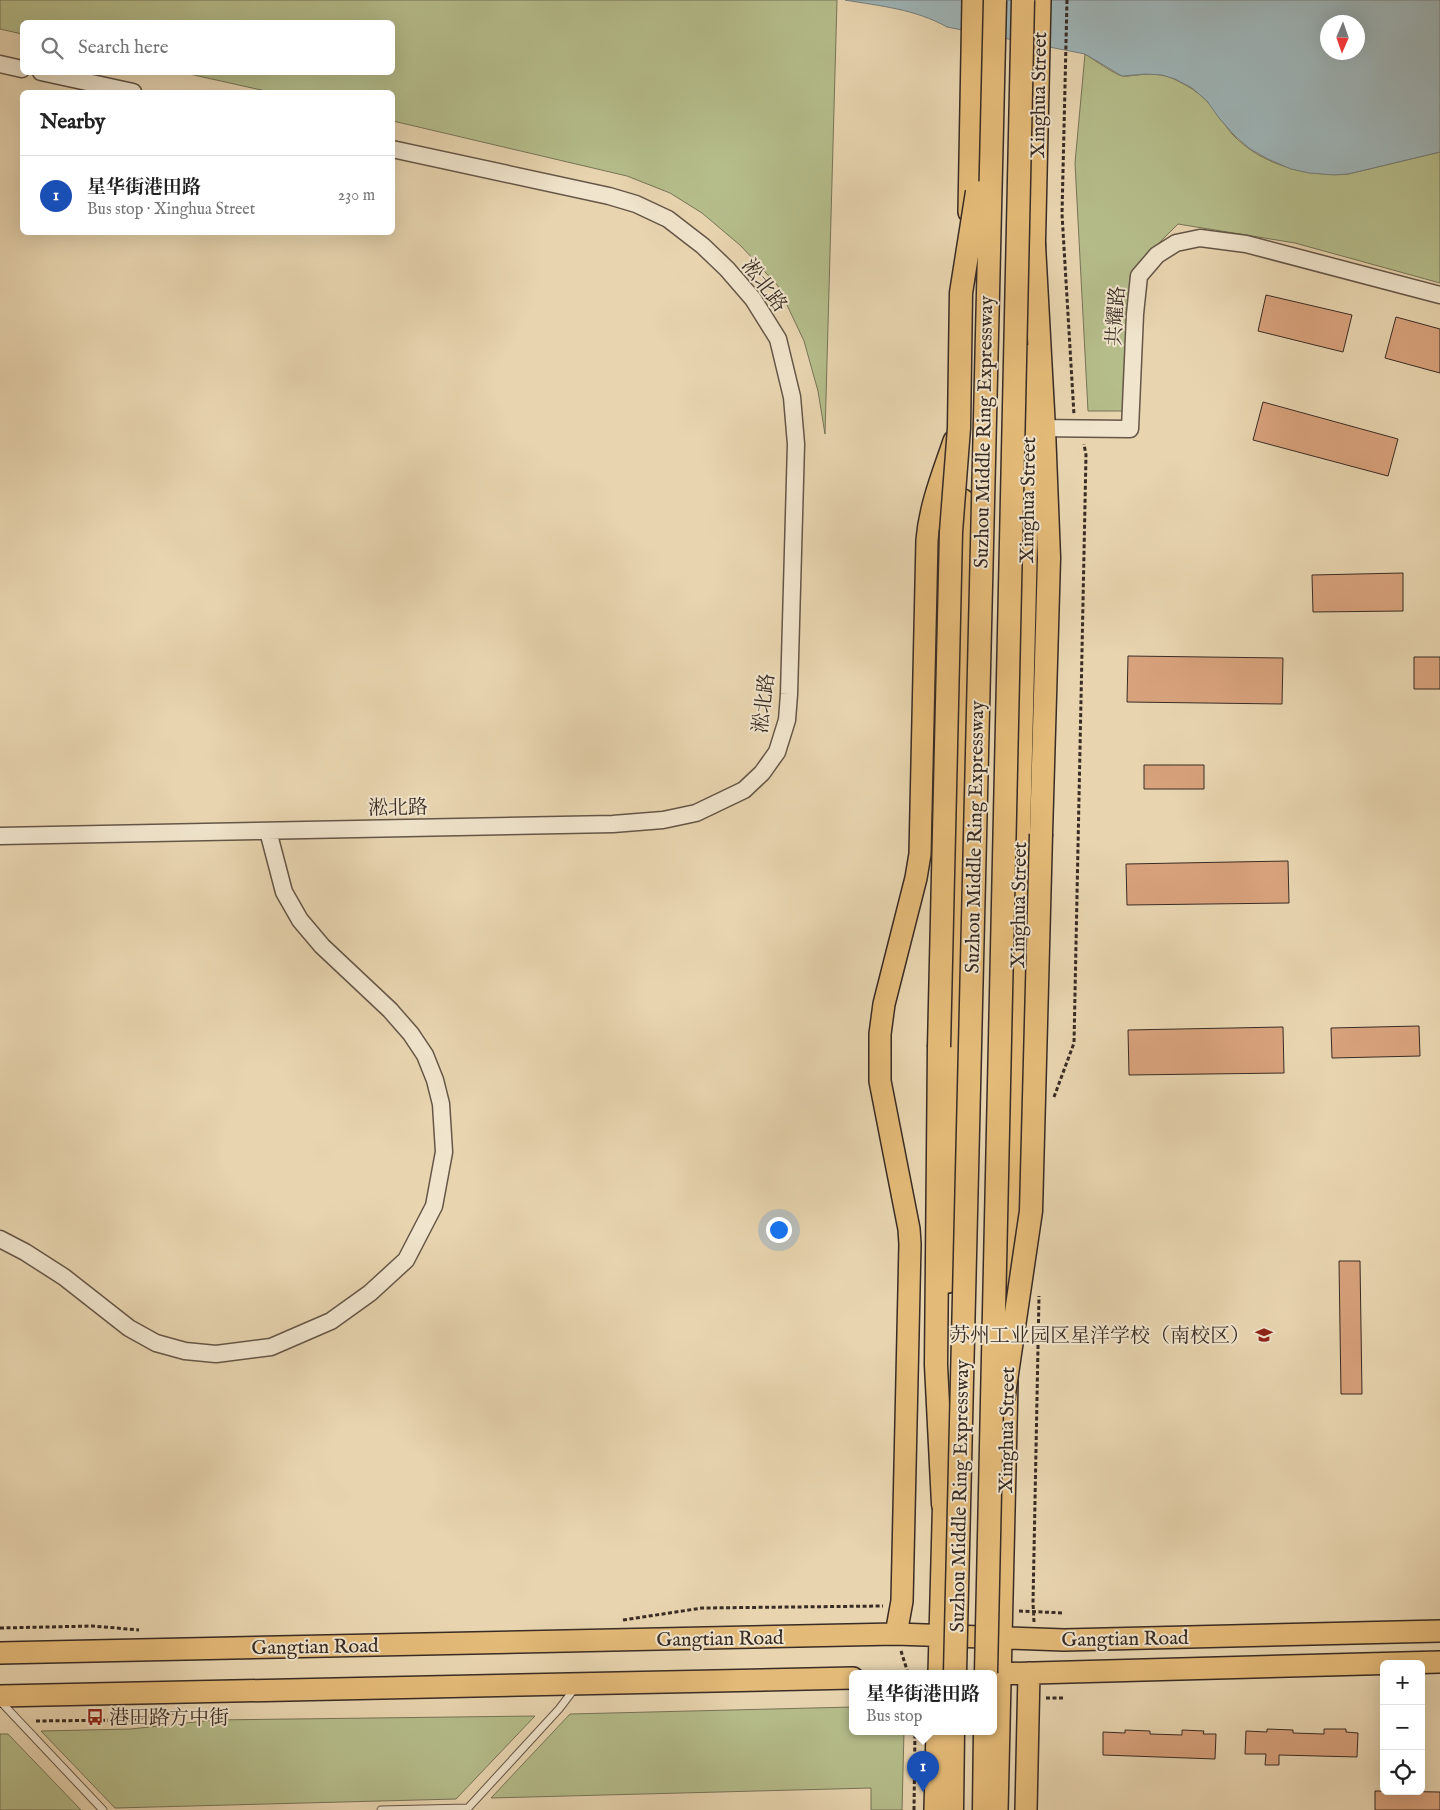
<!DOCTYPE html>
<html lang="en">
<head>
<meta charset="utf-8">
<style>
	:root { --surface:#fff; --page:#f2f2f2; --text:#222; --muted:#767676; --line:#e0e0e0; --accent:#111827 }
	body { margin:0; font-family:"IM FELL English","Noto Serif SC",serif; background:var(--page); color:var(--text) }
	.controls { position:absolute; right:15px; bottom:15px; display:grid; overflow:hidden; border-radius:8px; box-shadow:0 5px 20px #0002 }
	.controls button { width:45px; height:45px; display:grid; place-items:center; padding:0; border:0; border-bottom:1px solid var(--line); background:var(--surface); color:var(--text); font:25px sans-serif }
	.compass { position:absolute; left:1320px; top:15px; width:45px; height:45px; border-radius:50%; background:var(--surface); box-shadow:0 5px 20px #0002; rotate:182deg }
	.you { position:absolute; left:778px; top:1229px; width:18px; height:18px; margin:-12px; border:4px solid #fff; border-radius:50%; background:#1a73e8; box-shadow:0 0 0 8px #1a73e833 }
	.badge { display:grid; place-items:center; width:32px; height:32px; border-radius:50%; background:var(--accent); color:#fff; font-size:16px; font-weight:700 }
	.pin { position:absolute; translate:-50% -41px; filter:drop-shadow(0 1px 2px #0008) }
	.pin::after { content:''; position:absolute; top:26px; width:18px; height:15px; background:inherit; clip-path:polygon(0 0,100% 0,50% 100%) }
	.popup { position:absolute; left:849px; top:1670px; width:148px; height:65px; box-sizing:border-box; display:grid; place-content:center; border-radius:8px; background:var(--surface); filter:drop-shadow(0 1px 4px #0005); font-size:16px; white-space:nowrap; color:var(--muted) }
	.popup b { font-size:19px; color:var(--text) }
	.popup::after { content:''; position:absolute; left:50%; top:100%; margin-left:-10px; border:10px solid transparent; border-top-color:var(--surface) }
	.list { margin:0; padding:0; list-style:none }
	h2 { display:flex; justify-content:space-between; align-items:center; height:65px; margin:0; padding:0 20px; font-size:21px }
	h2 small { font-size:16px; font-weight:400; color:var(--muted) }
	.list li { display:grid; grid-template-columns:32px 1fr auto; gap:15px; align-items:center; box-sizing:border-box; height:80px; padding:0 20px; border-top:1px solid var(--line) }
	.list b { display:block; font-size:19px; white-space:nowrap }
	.list p { margin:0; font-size:16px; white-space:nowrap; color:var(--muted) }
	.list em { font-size:16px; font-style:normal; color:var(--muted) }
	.icon { flex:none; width:28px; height:28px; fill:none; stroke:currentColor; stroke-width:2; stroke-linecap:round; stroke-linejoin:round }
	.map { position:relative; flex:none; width:1440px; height:1810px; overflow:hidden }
	.search { position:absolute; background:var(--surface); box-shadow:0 5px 20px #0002; left:20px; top:20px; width:375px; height:55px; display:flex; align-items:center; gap:12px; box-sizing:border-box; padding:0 18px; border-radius:8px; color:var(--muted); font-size:19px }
	.panel { position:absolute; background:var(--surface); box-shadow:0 5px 20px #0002; left:20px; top:90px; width:375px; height:145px; border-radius:8px }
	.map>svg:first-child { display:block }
	.green { fill:#b5bd8b; stroke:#777458 }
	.water { fill:#9eb5b8; stroke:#767e7d; fill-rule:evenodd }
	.building { fill:#d8a27c; stroke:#392c24 }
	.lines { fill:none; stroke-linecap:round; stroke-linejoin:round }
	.service-casing { stroke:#655647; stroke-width:9 }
	.tertiary-casing { stroke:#655647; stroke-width:19 }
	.primary-casing { stroke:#392c24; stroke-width:24 }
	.trunk-casing { stroke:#392c24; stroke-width:25 }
	.path { stroke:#392c24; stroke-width:3; stroke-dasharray:4 2.5; stroke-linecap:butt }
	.service { stroke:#f0e4cc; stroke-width:7 }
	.tertiary { stroke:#f0e4cc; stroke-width:16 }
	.primary { stroke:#e4ba78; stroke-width:21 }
	.trunk { stroke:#e4ba78; stroke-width:22 }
	.trunk-bridge-casing { stroke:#392c24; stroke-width:25; stroke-linecap:butt }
	.trunk-bridge { stroke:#e4ba78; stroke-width:22 }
	.labels { text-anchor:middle; stroke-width:4; stroke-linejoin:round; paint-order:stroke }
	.street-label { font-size:20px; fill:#392c24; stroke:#f0e4cc }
	.poi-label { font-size:20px; fill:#392c24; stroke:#f0e4cc; text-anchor:end }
</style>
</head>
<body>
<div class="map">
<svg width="1440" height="1810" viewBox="0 0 1440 1810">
	<rect width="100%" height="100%" fill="#e8d5b0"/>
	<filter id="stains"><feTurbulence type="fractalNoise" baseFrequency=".004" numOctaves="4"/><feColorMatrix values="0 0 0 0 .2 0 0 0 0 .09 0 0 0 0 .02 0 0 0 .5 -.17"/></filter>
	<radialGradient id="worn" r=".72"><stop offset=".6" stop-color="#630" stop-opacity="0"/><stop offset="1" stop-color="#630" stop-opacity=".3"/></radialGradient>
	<path class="green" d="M0,0H837L825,434L818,391L804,341L778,286L741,246L702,213L670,193L627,176L393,121L392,92H270L185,73L392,72V22H22V34L0,29Z
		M1085,54C1093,59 1114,74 1122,76C1126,77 1133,75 1137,75C1151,73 1166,74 1178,81C1188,86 1198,92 1206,100C1216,110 1223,123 1232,134C1261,165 1307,177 1348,174L1440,152V283L1295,243L1178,224L1134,268L1124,411H1088L1075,163Z
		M853,1707V1731H904L902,1810H871V1788L491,1798L570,1714Z
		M535,1716L456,1799L115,1808L41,1731L131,1729L214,1720Z
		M0,1734H8L81,1810H0Z"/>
	<path class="water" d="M845,0H1440V152L1348,174L1334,175L1309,173L1291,169L1268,159L1250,149L1234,135L1219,118L1207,101L1192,88L1175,79L1162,75L1146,74L1122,76L1085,54L947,27C915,9 880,6 845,0ZM1328,22H1358V52H1328Z"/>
	<path class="building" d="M1266,295L1352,315L1343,352L1258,331Z
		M1396,317L1440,329V373L1385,358Z
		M1263,402L1398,439L1388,476L1253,440Z
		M1403,573V611L1313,612L1312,575Z
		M1128,656L1283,658L1282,704L1127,702Z
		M1414,657H1440V689H1414Z
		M1144,765H1204V789H1144Z
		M1288,861L1289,903L1127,905L1126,864Z
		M1419,1026L1420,1056L1332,1058L1331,1028Z
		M1283,1027L1284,1073L1129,1075L1128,1030Z
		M1339,1261H1360L1362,1394H1341Z
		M1267,1729L1293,1730V1733L1324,1734V1729H1346V1732L1358,1733L1357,1757L1279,1755V1765H1265L1266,1754H1245L1246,1731L1267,1732Z
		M1125,1730L1150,1731V1734L1182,1735V1730L1204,1731L1203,1734H1216L1215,1759L1103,1755V1732L1125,1733Z
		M1375,1791L1440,1792V1810H1375Z"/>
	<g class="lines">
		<g class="service-casing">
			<path id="service" d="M0,1701L103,1810
				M381,1810L468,1808L559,1709L575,1688"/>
		</g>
		<g class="tertiary-casing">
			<path id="tertiary" d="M0,64L22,69
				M41,72L133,92
				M1034,428L1130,429L1135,314L1139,276L1157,255L1176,243L1200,238L1246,244L1440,295
				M0,836L613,824L663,820L696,813L744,790L762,773L777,752L787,720L789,694L796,444L792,397L778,339L753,299L727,269L703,246L668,219L636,204L609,196L392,149
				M0,1239L25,1252L64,1277L129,1328L156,1343L185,1351L216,1354L271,1347L331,1321L370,1293L406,1260L434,1206L444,1152L441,1104L435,1080L425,1055L411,1034L390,1010L322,946L300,920L284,892L268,831"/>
		</g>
		<g class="primary-casing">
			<path id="primary" d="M969,212L973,0
				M1034,262L1040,0
				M948,1282L963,500
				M1008,1312L1031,355
				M896,1634L902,1601L910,1244L909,1229L880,1081V1034L884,1004L916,878L920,854L927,540C930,505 943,474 954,441
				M0,1653L896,1634L1064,1640L1440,1631
				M939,1673L944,1487
				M993,1674L1440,1662
				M0,1696L853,1678
				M935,1810L937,1731
				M997,1810L1007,1382
				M1026,1810L1029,1673"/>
		</g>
		<g class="trunk-casing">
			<path id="trunk" d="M1034,245L1044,429L1049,558L1041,834
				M939,1047L936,1365L943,1504
				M952,1810L953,1731
				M984,1810L985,1731"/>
		</g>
		<path class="path" d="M1067,0L1062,214L1074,415
			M1054,1097L1074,1043L1086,455L1084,444
			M1019,1611L1064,1613
			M623,1620L702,1608L883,1606
			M1034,1622L1033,1603L1039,1296
			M0,1628L93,1626L139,1630
			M901,1651L908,1673
			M1046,1698H1064
			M36,1721L129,1720L179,1712
			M914,1810L915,1731"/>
		<use href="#service" class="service"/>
		<use href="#tertiary" class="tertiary"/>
		<use href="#primary" class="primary"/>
		<use href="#trunk" class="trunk"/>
		<g class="trunk-bridge-casing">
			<path id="trunk-bridge" d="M939,1047L951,532L959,428L961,293L977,192
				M1003,1401L1031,1211L1041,834
				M955,1673L995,0
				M986,1673L1023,0"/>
		</g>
		<use href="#trunk-bridge" class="trunk-bridge"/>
	</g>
	<defs>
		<g id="school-bare" transform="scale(1.35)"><path d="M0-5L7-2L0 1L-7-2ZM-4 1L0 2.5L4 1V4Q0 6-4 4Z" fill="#8f2418" stroke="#f0e4cc" stroke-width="2.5" paint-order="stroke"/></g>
		<g id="bus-bare" transform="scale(1.35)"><path d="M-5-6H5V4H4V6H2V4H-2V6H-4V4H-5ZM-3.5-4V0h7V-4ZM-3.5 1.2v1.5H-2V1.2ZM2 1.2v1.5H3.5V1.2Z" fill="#8f2418" stroke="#f0e4cc" stroke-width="2.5" paint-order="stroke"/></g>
	</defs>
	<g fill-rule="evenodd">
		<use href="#school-bare" x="1264" y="1335"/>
		<use href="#bus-bare" x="95" y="1717"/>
	</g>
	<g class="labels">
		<g class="street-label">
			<text transform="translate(1038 95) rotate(-89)" y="7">Xinghua Street</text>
			<text transform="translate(765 285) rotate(53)" y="7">淞北路</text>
			<text transform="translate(1115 316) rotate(-86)" y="7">共耀路</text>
			<text transform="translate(983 432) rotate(-89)" y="7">Suzhou Middle Ring Expressway</text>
			<text transform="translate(1027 500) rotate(-89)" y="7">Xinghua Street</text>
			<text transform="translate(763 703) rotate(-83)" y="7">淞北路</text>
			<text transform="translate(398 807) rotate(-1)" y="7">淞北路</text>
			<text transform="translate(974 837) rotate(-89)" y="7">Suzhou Middle Ring Expressway</text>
			<text transform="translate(1018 905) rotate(-89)" y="7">Xinghua Street</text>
			<text transform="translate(1006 1430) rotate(-89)" y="7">Xinghua Street</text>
			<text transform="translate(959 1496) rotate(-89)" y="7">Suzhou Middle Ring Expressway</text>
			<text transform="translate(720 1638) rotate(-1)" y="7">Gangtian Road</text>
			<text transform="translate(1125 1638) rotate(-1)" y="7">Gangtian Road</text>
			<text transform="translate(315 1646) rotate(-1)" y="7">Gangtian Road</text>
		</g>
		<g class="poi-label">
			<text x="1250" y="1342">苏州工业园区星洋学校（南校区）</text>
			<text x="109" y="1724" text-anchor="start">港田路方中街</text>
		</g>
	</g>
	<rect width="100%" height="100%" filter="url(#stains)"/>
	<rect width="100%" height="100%" fill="url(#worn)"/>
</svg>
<div class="controls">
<button>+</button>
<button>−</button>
<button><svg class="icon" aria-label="locate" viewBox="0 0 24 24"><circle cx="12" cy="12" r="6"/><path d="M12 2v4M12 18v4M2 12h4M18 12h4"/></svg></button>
</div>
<svg class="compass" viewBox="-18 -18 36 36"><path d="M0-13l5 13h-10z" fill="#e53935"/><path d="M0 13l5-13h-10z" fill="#767676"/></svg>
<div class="you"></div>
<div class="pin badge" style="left:923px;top:1792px;background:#1a4fb4">1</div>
<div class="popup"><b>星华街港田路</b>Bus stop</div>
<div class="search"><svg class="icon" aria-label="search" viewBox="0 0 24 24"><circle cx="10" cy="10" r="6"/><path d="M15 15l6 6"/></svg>Search here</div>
<section class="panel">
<h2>Nearby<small></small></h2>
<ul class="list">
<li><span class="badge" style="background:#1a4fb4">1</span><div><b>星华街港田路</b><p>Bus stop · Xinghua Street</p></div><em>230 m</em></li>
</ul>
</section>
</div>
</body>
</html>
